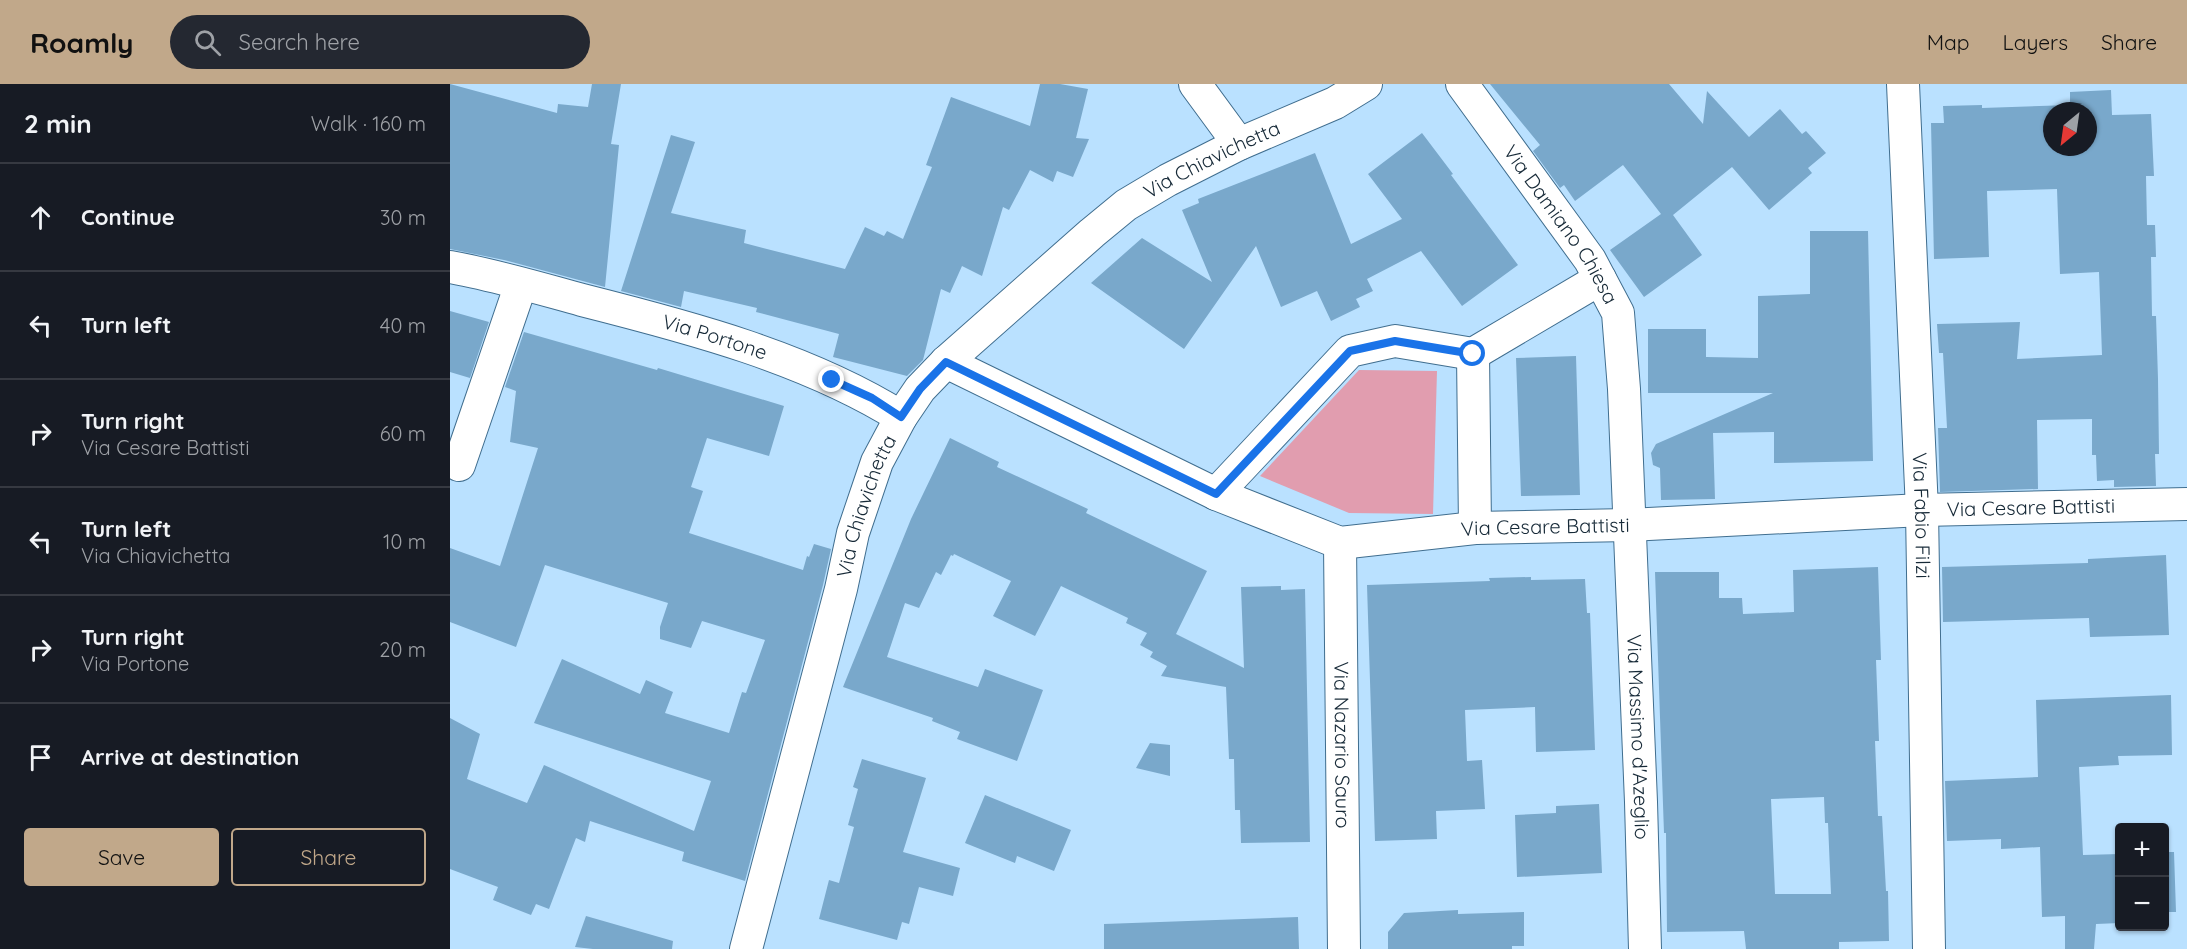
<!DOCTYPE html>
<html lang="en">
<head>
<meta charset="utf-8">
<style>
	:root { --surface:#171b24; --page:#242831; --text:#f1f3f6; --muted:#9ea1a6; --line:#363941; --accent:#c1a88a }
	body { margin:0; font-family:Quicksand,sans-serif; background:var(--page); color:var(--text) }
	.controls { position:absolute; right:18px; bottom:18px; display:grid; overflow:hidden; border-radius:6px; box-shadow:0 2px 4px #0004 }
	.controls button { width:54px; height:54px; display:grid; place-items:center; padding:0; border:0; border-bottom:2px solid var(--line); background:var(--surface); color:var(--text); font:30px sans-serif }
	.compass { position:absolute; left:1593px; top:18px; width:54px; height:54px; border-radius:50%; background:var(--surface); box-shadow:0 2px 4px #0004; rotate:209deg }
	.stop { position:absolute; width:18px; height:18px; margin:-14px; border:4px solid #1a73e8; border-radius:50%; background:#fff }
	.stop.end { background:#1a73e8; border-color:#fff; box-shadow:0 2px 6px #0008 }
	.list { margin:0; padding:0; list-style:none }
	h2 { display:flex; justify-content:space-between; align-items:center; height:78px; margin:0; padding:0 24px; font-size:26px }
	h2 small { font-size:20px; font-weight:400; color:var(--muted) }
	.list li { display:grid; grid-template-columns:39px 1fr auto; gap:18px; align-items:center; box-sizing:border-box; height:108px; padding:0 24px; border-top:2px solid var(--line) }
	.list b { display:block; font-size:22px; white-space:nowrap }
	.list p { margin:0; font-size:20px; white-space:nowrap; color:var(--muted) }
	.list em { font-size:20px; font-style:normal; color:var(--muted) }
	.actions { display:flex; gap:12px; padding:18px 24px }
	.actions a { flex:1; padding:14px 0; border:2px solid var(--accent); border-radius:6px; text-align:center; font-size:21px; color:var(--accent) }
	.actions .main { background:var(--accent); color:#111 }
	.icon { flex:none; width:33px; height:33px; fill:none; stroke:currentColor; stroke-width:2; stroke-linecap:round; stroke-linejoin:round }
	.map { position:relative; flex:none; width:1737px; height:865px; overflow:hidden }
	header { display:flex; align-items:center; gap:36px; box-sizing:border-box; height:84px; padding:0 30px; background:var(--accent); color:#111 }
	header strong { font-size:28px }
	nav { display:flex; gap:33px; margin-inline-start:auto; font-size:21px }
	.search { width:420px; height:54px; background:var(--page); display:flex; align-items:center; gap:15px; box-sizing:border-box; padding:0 21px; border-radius:33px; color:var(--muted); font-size:22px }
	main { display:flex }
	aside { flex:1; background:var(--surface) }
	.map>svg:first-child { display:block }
	.green { fill:#e19daf }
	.building { fill:#79a8cb; fill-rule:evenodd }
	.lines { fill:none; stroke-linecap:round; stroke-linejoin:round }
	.minor-casing { stroke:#406e8f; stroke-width:34 }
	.minor { stroke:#fff; stroke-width:32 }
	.route { stroke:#1a73e8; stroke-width:8 }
	.labels { text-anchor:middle; stroke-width:4.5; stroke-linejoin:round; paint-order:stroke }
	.street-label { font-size:20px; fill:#162937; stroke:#d8ebfa }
</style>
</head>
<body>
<header>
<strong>Roamly</strong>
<div class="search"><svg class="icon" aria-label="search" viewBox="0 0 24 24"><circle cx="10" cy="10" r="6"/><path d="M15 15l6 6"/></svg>Search here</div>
<nav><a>Map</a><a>Layers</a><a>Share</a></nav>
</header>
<main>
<aside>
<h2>2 min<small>Walk · 160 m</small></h2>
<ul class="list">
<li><svg class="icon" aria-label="ahead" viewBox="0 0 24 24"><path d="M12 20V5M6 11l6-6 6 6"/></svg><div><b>Continue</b></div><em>30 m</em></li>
<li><svg class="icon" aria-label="left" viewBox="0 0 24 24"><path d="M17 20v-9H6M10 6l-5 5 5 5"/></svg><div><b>Turn left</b></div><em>40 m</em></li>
<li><svg class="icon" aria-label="right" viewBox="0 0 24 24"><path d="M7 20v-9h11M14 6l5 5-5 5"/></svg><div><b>Turn right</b><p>Via Cesare Battisti</p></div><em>60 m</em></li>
<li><svg class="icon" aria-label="left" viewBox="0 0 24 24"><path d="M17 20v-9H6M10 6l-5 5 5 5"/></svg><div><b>Turn left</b><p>Via Chiavichetta</p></div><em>10 m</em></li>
<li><svg class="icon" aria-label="right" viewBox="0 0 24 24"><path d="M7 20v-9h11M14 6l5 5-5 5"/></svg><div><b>Turn right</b><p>Via Portone</p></div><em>20 m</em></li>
<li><svg class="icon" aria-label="arrive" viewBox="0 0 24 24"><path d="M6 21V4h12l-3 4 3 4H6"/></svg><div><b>Arrive at destination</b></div></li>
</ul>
<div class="actions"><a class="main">Save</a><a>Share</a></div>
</aside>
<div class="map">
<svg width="1737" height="865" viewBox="0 0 1737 865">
	<rect width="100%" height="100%" fill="#bae1ff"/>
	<path class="green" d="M909,286L987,287L983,430L899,429L810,392Z"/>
	<path class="building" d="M0,0L107,29L108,20L138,23L142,0H171L161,60L169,61L155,203L54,176L0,165Z
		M590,0H610L638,5L626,54L639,55L623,93L607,87L603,98L580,86L559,126L553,123L532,192L512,182L500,209L491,205L473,276L457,292L383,273L389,250L306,228L307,224L234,207L231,223L171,207L221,51L245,58L221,129L296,146L294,159L395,185L415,143L434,152L437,147L453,155L482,83L476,81L501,13L580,42Z
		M1040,0H1219L1253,40L1257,7L1299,53L1330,25L1352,50L1356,47L1376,69L1358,84L1362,89L1319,126L1282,83L1223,131L1252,171L1194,213L1160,166L1211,130L1173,81L1125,117L1114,101L1110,104L1083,67L1090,61Z
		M1661,6L1662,31L1701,30L1704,92H1696L1697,141H1705L1706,173H1701L1702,232H1706L1708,295L1709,370H1705L1706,402L1664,403V396L1647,397L1646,371H1642V335L1587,336L1588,405L1490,408L1488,344H1497L1493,269H1489L1487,240L1570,238L1567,275L1652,271L1649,188L1610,190L1607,105L1537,107L1539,173L1484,175L1481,39H1494L1493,22L1532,21V24L1620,21V8ZM1602,27H1638V63H1602Z
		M972,49L1003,90L1001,91L1068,181L1012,222L971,167L917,195L923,207L906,215L910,223L881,237L867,207L831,223L806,162L734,265L641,199L692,154L762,198L732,126L749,119L748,115L865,69L901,160L952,135L918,90Z
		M1360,147H1418L1423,377L1324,379V348L1263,349L1265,415L1211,416L1210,384L1203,381L1201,369L1206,360L1323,309H1198V245H1256V273L1308,274V212L1360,210Z
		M0,227L39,238L20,294L0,288Z
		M74,248L207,286L208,284L334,322L319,372L257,354L241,403L253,407L239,449L353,486L357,472L359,473L364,460L381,465L373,501L295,797L232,777L234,768L140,737L135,758L126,754L99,825L86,820L81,831L43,816L48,803L0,785V634L30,650L17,695L77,719L94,681L244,747L261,697L84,639L112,575L190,610L196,596L223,608L215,629L279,649L292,608L296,609L315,556L252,537L241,564L210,555V543L218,519L95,481L66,563L0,538V464L50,482L88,364L60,358L66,307L55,303Z
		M1126,272L1130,411L1071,412L1066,274Z
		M500,354L549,378L547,383L638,425L636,429L757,487L726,550L794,584L791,503L831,502V506L855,505L860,758L791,759L790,726H785L784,675H779L776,603L711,592L717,582L700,573L703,568L690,561L697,549L676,539L678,534L611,502L585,552L543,532L561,497L504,470L503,472L501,471L491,491L486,488L469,524L455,519L437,573L528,603L535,585L593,606L567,677L507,655L510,648L482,637L483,634L393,603L461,435Z
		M1716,471L1719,551L1640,553L1639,534L1493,538L1492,483L1638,479V475Z
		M1428,483L1431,576H1426L1429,657H1425L1428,732H1432L1436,807H1438L1439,857L1389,858V865H1296L1294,847L1217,848L1216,749H1214L1205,488H1269V514H1292L1293,530L1344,528L1343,486ZM1374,713L1375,739H1378L1381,810H1325L1321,715Z
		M1081,493V496L1135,495L1137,529H1140L1145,666L1086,668L1085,623L1015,626L1017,677L1032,676L1035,725L986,727L987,755L925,757L917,501L1040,497L1039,494Z
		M1721,611L1722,671L1668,672L1669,681L1629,683L1633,771L1670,770V839L1646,840L1644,865H1615V832L1592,833L1590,763L1551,765V755L1497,757L1495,697L1588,693L1586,616Z
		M700,659L720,661V692L686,684Z
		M412,675L476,694L453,768L510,784L503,812L469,803L459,840L452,838L447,856L369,835L379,796L389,799L404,743L398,741L408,705L403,703Z
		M535,711L621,746L604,787L567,772L565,779L515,759Z
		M1149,720L1152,789L1067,793L1065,731L1106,729V722Z
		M1714,768H1724L1726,828H1714Z
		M1008,826V830L1074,828V862H1062V865H938V848L954,829Z
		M136,832L223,857L222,865H143L125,863Z
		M848,833L849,865H654V840Z"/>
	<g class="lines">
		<g class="minor-casing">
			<g id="minor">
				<path d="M745,0L789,60"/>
				<path id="s1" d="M1012,0L1140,176L1168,229L1174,305L1191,718L1195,865"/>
				<path id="s2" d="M1453,0L1472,426L1479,865"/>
				<path id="s3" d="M0,183C45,191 88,204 132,216C239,243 357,274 451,333"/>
				<path d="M1023,270L1025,444"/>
				<path id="s4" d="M496,278L766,410L890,459L1025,444L1179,441L1472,426L1737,420"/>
				<path d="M9,381L71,200"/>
				<path d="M766,410L900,267L945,257L1023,270L1150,195"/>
				<path id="s5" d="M890,459L894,865"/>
				<path id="s6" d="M296,865L391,505L403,449L427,378L451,333L470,305L496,278L642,149L676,121L718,96L789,60L885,19L916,0"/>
			</g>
		</g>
		<use href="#minor" class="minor"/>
	</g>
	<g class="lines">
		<path class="route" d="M382,296L422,314L451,333L470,305L496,278L766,410L900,267L945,257L1023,270"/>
	</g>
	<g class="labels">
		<g class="street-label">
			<text dy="7" stroke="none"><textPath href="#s6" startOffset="963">Via Chiavichetta</textPath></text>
			<text dy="7" stroke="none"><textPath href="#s1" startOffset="172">Via Damiano Chiesa</textPath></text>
			<text dy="7" stroke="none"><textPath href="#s3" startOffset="274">Via Portone</textPath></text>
			<text dy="7" stroke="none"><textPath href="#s6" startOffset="459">Via Chiavichetta</textPath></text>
			<text dy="7" stroke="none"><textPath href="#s4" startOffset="1126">Via Cesare Battisti</textPath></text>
			<text dy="7" stroke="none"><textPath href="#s2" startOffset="432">Via Fabio Filzi</textPath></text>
			<text dy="7" stroke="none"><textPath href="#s4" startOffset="640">Via Cesare Battisti</textPath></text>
			<text dy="7" stroke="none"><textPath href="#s1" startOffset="702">Via Massimo d'Azeglio</textPath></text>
			<text dy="7" stroke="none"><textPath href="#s5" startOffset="202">Via Nazario Sauro</textPath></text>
		</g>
	</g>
</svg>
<div class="controls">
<button>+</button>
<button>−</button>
</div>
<svg class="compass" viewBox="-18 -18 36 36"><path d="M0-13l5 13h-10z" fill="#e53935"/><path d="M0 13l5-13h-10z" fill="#9ea1a6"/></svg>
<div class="stop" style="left:1023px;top:270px"></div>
<div class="stop end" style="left:382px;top:296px"></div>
</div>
</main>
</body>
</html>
